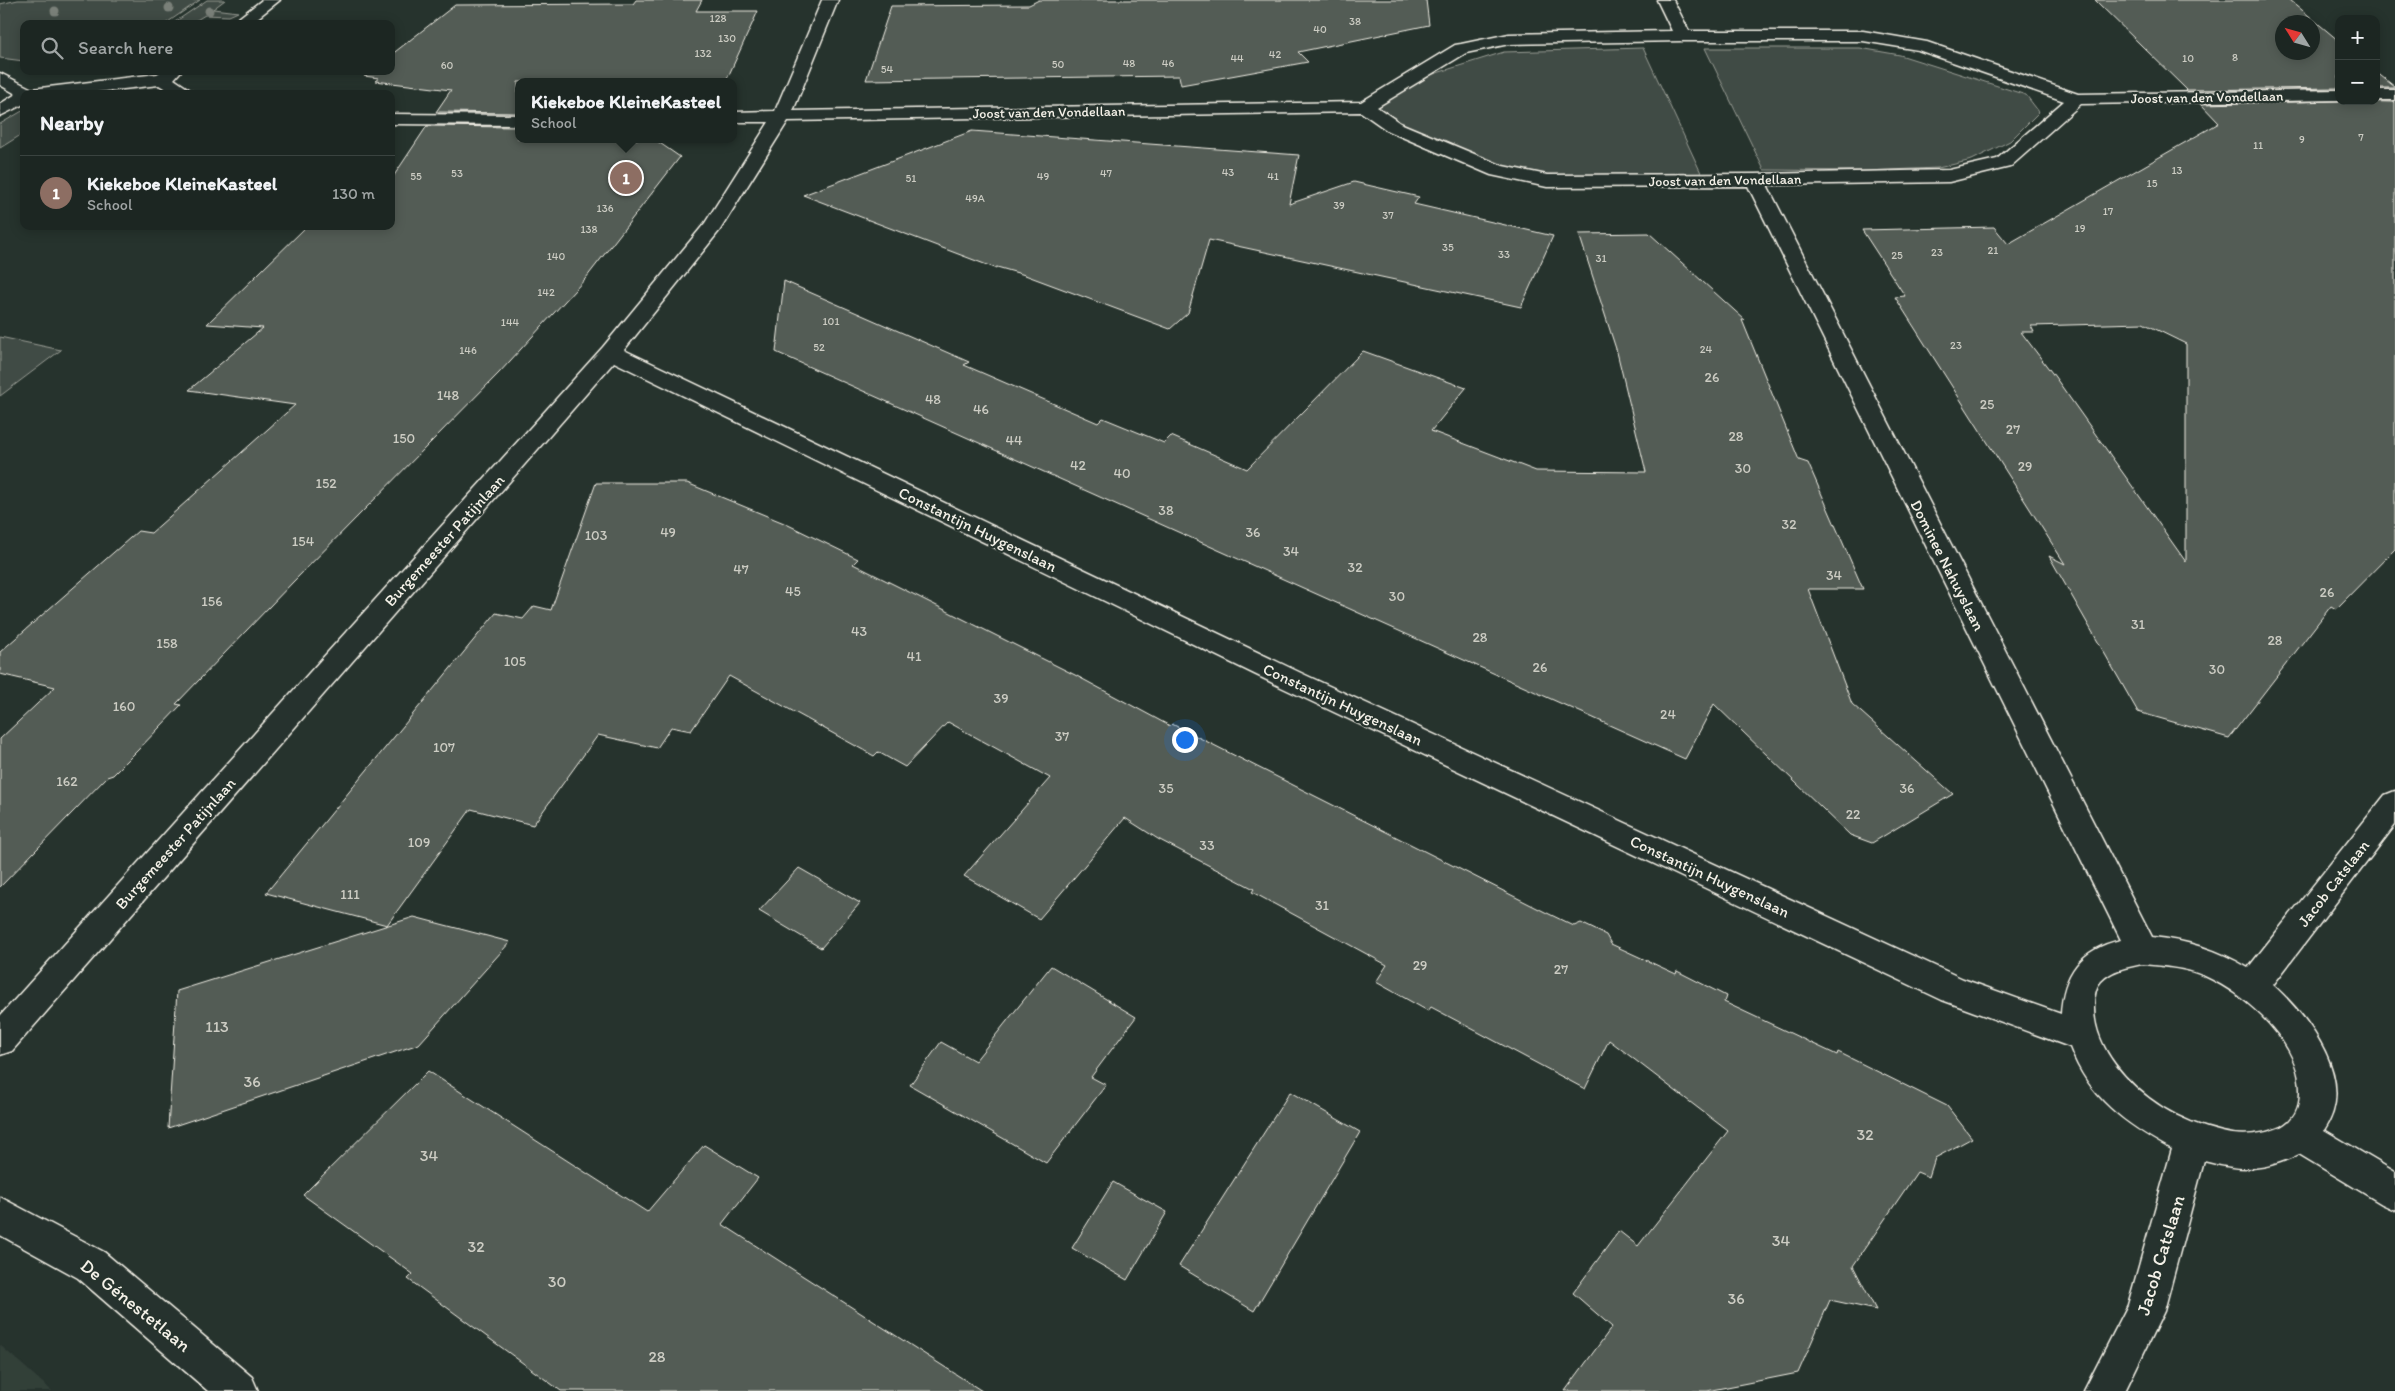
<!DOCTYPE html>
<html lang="en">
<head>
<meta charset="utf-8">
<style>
	:root { --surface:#1c2622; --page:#29322f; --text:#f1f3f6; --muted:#a0a5a5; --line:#3a4340; --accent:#ff9aa2 }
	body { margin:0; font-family:Itim,sans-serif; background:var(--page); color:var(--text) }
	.controls { position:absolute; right:15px; top:15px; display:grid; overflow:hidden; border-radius:10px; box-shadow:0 2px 12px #0003 }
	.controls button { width:45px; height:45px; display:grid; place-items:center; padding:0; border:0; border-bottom:1px solid var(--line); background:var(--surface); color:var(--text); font:25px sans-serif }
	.compass { position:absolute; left:2275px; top:15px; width:45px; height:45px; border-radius:50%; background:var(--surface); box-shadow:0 2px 12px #0003; rotate:307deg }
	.you { position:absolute; left:1184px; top:739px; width:18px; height:18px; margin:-12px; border:4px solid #fff; border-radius:50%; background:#1a73e8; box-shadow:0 0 0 8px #1a73e833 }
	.badge { display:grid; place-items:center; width:32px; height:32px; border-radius:50%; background:var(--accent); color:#fff; font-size:16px; font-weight:700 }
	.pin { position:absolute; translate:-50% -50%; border:2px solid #fff; box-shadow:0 1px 5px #0006 }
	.popup { position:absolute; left:515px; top:78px; width:222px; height:65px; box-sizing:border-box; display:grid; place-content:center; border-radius:10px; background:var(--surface); filter:drop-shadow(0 1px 4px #0005); font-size:16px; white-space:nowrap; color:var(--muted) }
	.popup b { font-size:19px; color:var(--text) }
	.popup::after { content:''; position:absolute; left:50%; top:100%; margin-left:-10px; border:10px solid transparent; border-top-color:var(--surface) }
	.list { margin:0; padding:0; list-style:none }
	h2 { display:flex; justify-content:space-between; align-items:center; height:65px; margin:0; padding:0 20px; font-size:21px }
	h2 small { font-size:16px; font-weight:400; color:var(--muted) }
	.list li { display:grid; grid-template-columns:32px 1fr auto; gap:15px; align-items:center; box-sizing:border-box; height:75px; padding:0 20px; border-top:1px solid var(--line) }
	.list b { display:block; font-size:19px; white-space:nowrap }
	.list p { margin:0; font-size:16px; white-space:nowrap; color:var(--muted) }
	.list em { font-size:16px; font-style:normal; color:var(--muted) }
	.icon { flex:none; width:28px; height:28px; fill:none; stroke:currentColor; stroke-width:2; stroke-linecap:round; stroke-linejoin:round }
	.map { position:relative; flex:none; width:2395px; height:1391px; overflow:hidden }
	.search { position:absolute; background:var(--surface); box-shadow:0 2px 12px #0003; left:20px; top:20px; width:375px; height:55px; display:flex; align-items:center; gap:12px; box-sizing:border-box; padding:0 18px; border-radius:10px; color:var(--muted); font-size:19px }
	.panel { position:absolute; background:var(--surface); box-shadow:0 2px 12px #0003; left:20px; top:90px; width:375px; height:140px; border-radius:10px }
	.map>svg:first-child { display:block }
	.built { fill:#333f39 }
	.green { fill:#414b45; stroke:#9a9e96 }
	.building { fill:#525c55; stroke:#f4f1e8; fill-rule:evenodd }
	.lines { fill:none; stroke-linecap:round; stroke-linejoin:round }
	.minor-casing { stroke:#f4f1e8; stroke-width:3 }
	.minor { fill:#26332d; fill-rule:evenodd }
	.tree { fill:#7a8079 }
	.labels { text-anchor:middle; stroke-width:4.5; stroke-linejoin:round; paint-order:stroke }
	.far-number-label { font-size:11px; fill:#ccccc3 }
	.far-street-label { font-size:14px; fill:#f4f1e8; stroke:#26332d }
	.number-label { font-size:14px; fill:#ccccc3 }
	.street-label { font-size:16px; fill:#f4f1e8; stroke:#26332d }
	.near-number-label { font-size:16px; fill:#ccccc3 }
	.near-street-label { font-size:19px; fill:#f4f1e8; stroke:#26332d }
</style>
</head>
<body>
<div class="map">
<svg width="2395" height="1391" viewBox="0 0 2395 1391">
	<rect width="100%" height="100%" fill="#26332d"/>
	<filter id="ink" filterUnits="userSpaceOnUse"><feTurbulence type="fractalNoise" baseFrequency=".02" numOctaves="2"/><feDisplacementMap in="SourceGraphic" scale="10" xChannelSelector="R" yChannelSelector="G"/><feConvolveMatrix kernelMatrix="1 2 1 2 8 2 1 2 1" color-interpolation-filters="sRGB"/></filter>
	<g filter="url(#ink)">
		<path class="built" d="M0,1345L52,1391H0Z"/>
		<path class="green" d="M18,0H200L165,24H24V61L0,58V4Z
			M207,0H225L213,9L238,12L229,16L205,15L190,24H172Z
			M1643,48L1702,175L1538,177L1510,170L1404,129L1382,115L1376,100L1411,81L1504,52Z
			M1705,48H1860L1900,55L2026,95L2039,112L2010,141L1972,160L1938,168L1864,171L1764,170Z
			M24,110V133L0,148V124Z
			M0,337L61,350L0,396Z"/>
		<path class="building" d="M636,0H702L696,11H758L727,79L719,82H518V113L436,112L451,90L375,81L379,78L364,76L371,71H391V55L455,5L633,4Z
			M1039,0H1426L1429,25L1298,52L1308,62L1181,85L1179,76L866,80L891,6L1029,5Z
			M2095,0H2290L2339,41V88L2187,90ZM2282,22H2312V52H2282Z
			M2376,72L2395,87V88H2376Z
			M2340,101L2395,102V549L2336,609L2331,606L2229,738L2138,712L2049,556L2065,564L1895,297L1905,296L1862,230L1994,227L2008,244L2219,123L2201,104ZM2143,323L2186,344V562L2055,377L2021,332H2034L2031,326Z
			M427,126L518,127V139H654L680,157L586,278L499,373L293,582L176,704L181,705L138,750L113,775L107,777L0,887V739L55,687L0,674V652L138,531L151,533L295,405L189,390L263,328L207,324L307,226H391V180Z
			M972,131L1299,155L1289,204L1354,182L1419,197L1414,204L1553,236L1521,307L1209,240L1188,313L1170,329L1025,275L997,267L995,268L803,195Z
			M1649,233L1745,320H1742L1799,460L1808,463L1863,589H1808L1852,704L1953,794L1872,843L1850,835L1714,704L1685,759L776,352L784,281L969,362L964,365L1098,423L1103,418L1164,443L1171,436L1247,469L1363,351L1466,388L1431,431L1536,471L1646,472L1617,352L1579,234Z
			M596,483H687L784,523L858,559L853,564L1075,675L1170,726L1172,724L1545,912L1574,926L1581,923L1606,935L1611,944L1676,974L1677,971L1726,996L1724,1002L1837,1055L1838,1052L1947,1106L1972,1138L1935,1158L1929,1177L1917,1172L1853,1266L1876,1310L1830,1300L1798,1373L1707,1391H1565L1612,1327L1573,1293L1619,1231L1638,1246L1728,1131L1609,1040L1585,1089L1431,1007L1428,1011L1376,982L1387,965L1252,892L1254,889L1158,839L1125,818L1039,919L964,876L1050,778L948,722L905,767L878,752L874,756L729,676L691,731L671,727L657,748L598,735L533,825L471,809L387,925L266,893L496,613L523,619L534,606L551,610Z
			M799,868L860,903L821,948L759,911Z
			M414,917L510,942L419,1044L168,1128L177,991Z
			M1051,966L1136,1017L1091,1077L1106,1085L1046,1163L910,1085L941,1042L975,1061Z
			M428,1071L647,1212L704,1145L758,1178L722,1224L982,1391H561L408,1279L413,1274L303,1195Z
			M1290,1092L1360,1132L1254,1311L1179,1266Z
			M1113,1182L1167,1212L1127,1280L1072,1248Z"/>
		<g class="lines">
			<g class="minor-casing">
				<path id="minor" d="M262,0H280L250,24H231Z
					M822,0H838L793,111L1361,102L1455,45L1461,44L1509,34L1672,31L1657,0H1673L1689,31H1863L1927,42L2078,94L2339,90V100L2081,104L2010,167L1949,182L1767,185L2152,937C2186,940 2218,950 2248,968L2385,795L2395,791V825L2273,985C2309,1018 2358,1081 2324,1130L2395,1172V1210L2382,1204L2299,1154C2262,1172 2243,1171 2204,1161L2164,1311L2125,1391H2084L2128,1305L2172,1149C2126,1124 2089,1098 2070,1047L1942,1000L1281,687L614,362L12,1051L0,1055V1016L603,347L705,223L769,122H734V112L775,111ZM1683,41H1863L1918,50L2064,101L1997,159L1949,170L1755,174L1547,175L1503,166L1400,123L1377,107L1466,53L1509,44ZM1361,112L1388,131L1491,175L1547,187L1748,186L2121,940C2081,949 2063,974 2061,1014L1963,979L1301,673L624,350L720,230L788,121ZM2142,964C2164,966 2184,967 2205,976C2247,995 2302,1044 2300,1093C2300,1107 2294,1120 2281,1127C2263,1135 2241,1137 2222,1132C2201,1127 2181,1119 2163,1108C2128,1086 2093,1048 2094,1006C2094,998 2095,987 2101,981C2111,970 2128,967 2142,964Z
					M162,71H181L174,79L196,94H174L159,85L79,94H24V104L0,116V104L16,94L0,85V73L32,89L157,74Z
					M2376,90H2395V100H2376Z
					M391,114L518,115V125L391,124Z
					M0,1197L104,1252L252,1377L258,1391H208L78,1278L0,1235Z"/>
			</g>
			<use href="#minor" class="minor"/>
		</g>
		<g class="tree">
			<circle cx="169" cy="8" r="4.5"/>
			<circle cx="55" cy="11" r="4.5"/>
			<circle cx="209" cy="11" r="4.5"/>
		</g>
	</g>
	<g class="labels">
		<g class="far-number-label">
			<text x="718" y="22">128</text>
			<text x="1355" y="25">38</text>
			<text x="1320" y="33">40</text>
			<text x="727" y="42">130</text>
			<text x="703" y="57">132</text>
			<text x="1275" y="58">42</text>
			<text x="2235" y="61">8</text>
			<text x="1237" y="62">44</text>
			<text x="2188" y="62">10</text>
			<text x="1129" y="67">48</text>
			<text x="1168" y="67">46</text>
			<text x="1058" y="68">50</text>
			<text x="447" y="69">60</text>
			<text x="887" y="73">54</text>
			<text x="2361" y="141">7</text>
			<text x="2302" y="143">9</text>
			<text x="2258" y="149">11</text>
			<text x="2177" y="174">13</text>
			<text x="1228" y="176">43</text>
			<text x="457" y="177">53</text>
			<text x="1106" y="177">47</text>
			<text x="416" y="180">55</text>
			<text x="1043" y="180">49</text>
			<text x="1273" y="180">41</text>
			<text x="911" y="182">51</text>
			<text x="2152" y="187">15</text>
			<text x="975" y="202">49A</text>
			<text x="1339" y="209">39</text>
			<text x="605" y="212">136</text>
			<text x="2108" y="215">17</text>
			<text x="1388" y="219">37</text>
			<text x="2080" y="232">19</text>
			<text x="589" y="233">138</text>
			<text x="1448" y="251">35</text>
			<text x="1993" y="254">21</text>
			<text x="1937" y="256">23</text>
			<text x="1504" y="258">33</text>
			<text x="1897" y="259">25</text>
			<text x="556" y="260">140</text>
			<text x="1601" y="262">31</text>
			<text x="546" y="296">142</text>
			<text x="831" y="325">101</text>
			<text x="510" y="326">144</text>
			<text x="1956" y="349">23</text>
			<text x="819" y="351">52</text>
			<text x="1706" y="353">24</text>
			<text x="468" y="354">146</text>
		</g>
		<g class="far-street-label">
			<text transform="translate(2207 97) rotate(-1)" y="5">Joost van den Vondellaan</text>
			<text transform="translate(1049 112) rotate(-1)" y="5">Joost van den Vondellaan</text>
			<text transform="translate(1725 180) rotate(-1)" y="5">Joost van den Vondellaan</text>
		</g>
		<g class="number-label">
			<text x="1712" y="382">26</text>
			<text x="448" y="400">148</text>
			<text x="933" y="404">48</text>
			<text x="1987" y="409">25</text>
			<text x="981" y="414">46</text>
			<text x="2013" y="434">27</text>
			<text x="1736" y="441">28</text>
			<text x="404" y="443">150</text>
			<text x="1014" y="445">44</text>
			<text x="1078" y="470">42</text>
			<text x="2025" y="471">29</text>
			<text x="1743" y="473">30</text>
			<text x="1122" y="478">40</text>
			<text x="326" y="488">152</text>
			<text x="1166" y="515">38</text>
			<text x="1789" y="529">32</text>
			<text x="668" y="537">49</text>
			<text x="1253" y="537">36</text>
			<text x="596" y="540">103</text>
			<text x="303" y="546">154</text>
			<text x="1291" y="556">34</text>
			<text x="1355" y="572">32</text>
			<text x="741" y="574">47</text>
			<text x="1834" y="580">34</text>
			<text x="793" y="596">45</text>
			<text x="2327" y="597">26</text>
			<text x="1397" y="601">30</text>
			<text x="212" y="606">156</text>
			<text x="2138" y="629">31</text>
			<text x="859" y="636">43</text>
			<text x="1480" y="642">28</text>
			<text x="2275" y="645">28</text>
			<text x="167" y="648">158</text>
			<text x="914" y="661">41</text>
			<text x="515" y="666">105</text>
			<text x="1540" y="672">26</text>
			<text x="2217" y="674">30</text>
			<text x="1001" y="703">39</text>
			<text x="124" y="711">160</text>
			<text x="1668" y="719">24</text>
			<text x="1062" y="741">37</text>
			<text x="444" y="752">107</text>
			<text x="67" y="786">162</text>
			<text x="1166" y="793">35</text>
			<text x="1907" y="793">36</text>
			<text x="1853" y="819">22</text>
			<text x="419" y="847">109</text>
			<text x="1207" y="850">33</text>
			<text x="350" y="899">111</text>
			<text x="1322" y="910">31</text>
			<text x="1420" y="970">29</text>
			<text x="1561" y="974">27</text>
		</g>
		<g class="street-label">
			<text transform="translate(978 529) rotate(26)" y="6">Constantijn Huygenslaan</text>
			<text transform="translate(444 540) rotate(-48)" y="6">Burgemeester Patijnlaan</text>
			<text transform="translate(1948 565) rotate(63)" y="6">Dominee Nahuyslaan</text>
			<text transform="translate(1343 704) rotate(25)" y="6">Constantijn Huygenslaan</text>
			<text transform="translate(175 843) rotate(-48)" y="6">Burgemeester Patijnlaan</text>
			<text transform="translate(1710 876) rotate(25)" y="6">Constantijn Huygenslaan</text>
			<text transform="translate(2333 883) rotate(-52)" y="6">Jacob Catslaan</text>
		</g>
		<g class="near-number-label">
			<text x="217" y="1032">113</text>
			<text x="252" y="1087">36</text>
			<text x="1865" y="1140">32</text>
			<text x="429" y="1161">34</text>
			<text x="1781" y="1246">34</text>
			<text x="476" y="1252">32</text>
			<text x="557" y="1287">30</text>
			<text x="1736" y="1304">36</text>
			<text x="657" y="1362">28</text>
		</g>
		<g class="near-street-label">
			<text transform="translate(2160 1255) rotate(-73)" y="7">Jacob Catslaan</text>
			<text transform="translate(136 1305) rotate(39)" y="7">De Génestetlaan</text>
		</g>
	</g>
</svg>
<div class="controls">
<button>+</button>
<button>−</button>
</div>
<svg class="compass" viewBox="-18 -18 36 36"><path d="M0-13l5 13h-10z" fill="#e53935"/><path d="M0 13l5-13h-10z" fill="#a0a5a5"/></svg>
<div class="you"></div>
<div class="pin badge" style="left:626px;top:178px;background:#8d6e63">1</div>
<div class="popup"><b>Kiekeboe KleineKasteel</b>School</div>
<div class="search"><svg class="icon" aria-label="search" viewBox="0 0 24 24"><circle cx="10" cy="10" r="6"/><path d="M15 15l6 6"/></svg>Search here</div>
<section class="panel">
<h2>Nearby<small></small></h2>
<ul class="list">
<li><span class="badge" style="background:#8d6e63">1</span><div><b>Kiekeboe KleineKasteel</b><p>School</p></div><em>130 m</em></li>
</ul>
</section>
</div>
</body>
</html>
